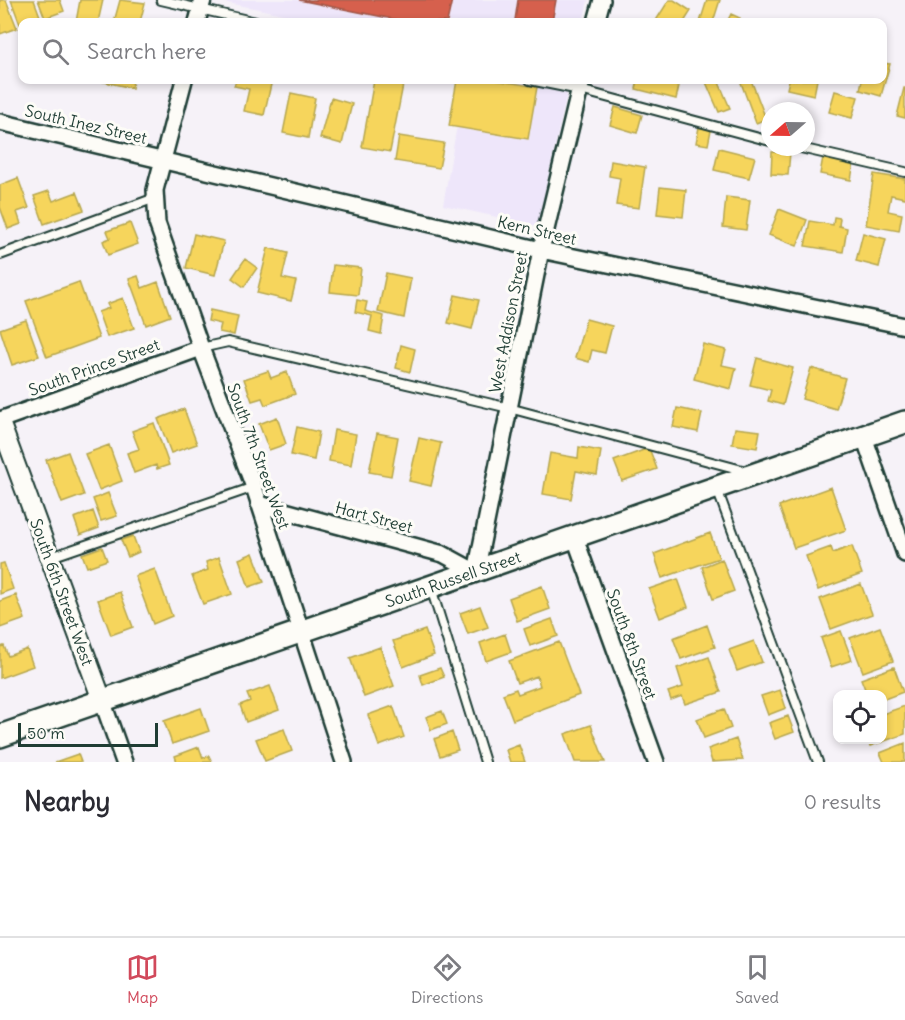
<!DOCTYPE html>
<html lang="en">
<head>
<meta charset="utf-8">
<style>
	:root { --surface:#fff; --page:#f7f7f7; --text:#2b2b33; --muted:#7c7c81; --line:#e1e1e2; --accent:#d1495b }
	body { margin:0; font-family:Delius,sans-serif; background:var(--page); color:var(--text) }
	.controls { position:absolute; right:18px; bottom:18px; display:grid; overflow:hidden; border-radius:12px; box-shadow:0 3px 9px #0003 }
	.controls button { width:54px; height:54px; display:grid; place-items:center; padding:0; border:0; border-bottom:2px solid var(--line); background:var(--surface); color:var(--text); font:30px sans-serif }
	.compass { position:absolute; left:761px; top:102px; width:54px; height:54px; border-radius:50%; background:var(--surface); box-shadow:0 3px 9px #0003; rotate:250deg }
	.scale { position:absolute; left:18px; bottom:15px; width:140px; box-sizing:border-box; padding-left:6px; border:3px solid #1f3d34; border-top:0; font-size:16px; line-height:21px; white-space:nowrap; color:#1f3d34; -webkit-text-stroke:4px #fdfcf7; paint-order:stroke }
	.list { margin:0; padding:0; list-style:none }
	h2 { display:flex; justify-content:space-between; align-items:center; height:78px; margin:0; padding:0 24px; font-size:26px }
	h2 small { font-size:20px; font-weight:400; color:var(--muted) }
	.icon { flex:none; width:33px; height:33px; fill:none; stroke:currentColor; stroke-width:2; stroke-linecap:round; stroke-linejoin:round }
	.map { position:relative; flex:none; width:905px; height:762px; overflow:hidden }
	.search { position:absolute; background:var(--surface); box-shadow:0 3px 9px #0003; left:18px; right:18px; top:18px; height:66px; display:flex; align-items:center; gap:15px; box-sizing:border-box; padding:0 21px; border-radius:12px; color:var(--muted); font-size:22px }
	.sheet { height:174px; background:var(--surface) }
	nav { display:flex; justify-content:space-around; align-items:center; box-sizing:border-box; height:84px; border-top:2px solid var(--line); background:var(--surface); font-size:16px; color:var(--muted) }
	nav a { display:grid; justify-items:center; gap:3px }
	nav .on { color:var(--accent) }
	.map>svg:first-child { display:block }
	.built { fill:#eee6fa }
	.homes { fill:#f6d55c; stroke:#b6a750; stroke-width:1.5 }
	.shops { fill:#d6604d; stroke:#9f5646; stroke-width:1.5 }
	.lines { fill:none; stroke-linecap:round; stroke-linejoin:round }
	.service-casing { stroke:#1f3d34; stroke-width:12 }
	.minor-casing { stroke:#1f3d34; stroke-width:20 }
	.tertiary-casing { stroke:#1f3d34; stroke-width:22 }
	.secondary-casing { stroke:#1f3d34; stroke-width:26 }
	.service { stroke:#fdfcf7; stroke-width:8 }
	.minor { stroke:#fdfcf7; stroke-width:15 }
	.tertiary { stroke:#fdfcf7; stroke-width:18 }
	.secondary { stroke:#fdfcf7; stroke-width:21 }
	.labels { text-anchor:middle; stroke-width:6; stroke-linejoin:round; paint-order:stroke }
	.street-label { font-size:16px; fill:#1f3d34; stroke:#fdfcf7 }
</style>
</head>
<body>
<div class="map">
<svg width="905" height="762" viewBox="0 0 905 762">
	<rect width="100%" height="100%" fill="#f6f2f8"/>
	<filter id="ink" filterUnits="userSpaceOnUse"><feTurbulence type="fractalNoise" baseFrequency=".0167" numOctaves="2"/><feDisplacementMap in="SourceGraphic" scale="12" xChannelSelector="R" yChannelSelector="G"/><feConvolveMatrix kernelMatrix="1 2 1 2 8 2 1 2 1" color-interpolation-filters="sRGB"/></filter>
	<g filter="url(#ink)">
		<path class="built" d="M213,0H588L583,22H322Z
			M465,80H570L537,226L443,205Z"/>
		<path class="homes" d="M0,0H6L17,28L0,34Z
			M11,0H34L41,19L22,22L21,27Z
			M38,0H60L64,11L45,18Z
			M80,0H103L98,22H76Z
			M120,0L145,3L140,22H114Z
			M669,0H674L691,11L684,22H655Z
			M707,0H720L713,22H700Z
			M731,14L740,18L738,22H727Z
			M882,63L890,64L881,96L860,90L862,80H882Z
			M96,80H133L132,88Z
			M236,80H272L264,115L244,111L249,89L234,86Z
			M374,80H404L390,152L362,147Z
			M457,80H495L537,87L528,139L449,126Z
			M638,80H652L679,86L676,99L636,89Z
			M705,80H718L730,108L719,112Z
			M740,80H751L766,119L756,123Z
			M789,80H817L814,95L787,89Z
			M904,88H905V118L897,116Z
			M835,91L858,97L852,118L829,112Z
			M291,93L315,98L308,138L283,133Z
			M331,98L352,104L342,144L320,138Z
			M615,107L642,115L637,133L610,125Z
			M699,127L711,130L708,145L696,143Z
			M399,136L444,143L439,168L395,161Z
			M719,148L755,157L749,178L714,170Z
			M772,152L790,153L788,175L771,174Z
			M823,157L854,162L851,180L820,174Z
			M611,161L645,167L639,208L616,205L620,178L609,176Z
			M874,174L905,179V198L891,195L888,211L902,214L899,231L866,225Z
			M18,178L29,208L17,212L21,224L8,229L0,207V185Z
			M660,187L686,190L683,217L657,214Z
			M49,191L53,201L77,192L84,210L44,224L34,196Z
			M726,197L750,200L746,230L723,227Z
			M779,209L807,220L797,246L769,235Z
			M834,217L840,218L839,226L847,228L843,252L805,246L810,221L833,225Z
			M130,223L138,244L108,255L103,241L110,238L107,231Z
			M863,233L886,239L879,267L856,261Z
			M194,234L224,241L215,275L186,268Z
			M268,248L288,253L282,278L296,281L291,301L257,293Z
			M245,259L257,268L244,287L232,278Z
			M333,265L361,268L358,295L330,292Z
			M386,273L411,278L404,318L378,312Z
			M138,276L142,288L158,282L170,316L146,325L129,279Z
			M79,282L99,338L47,357L26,301Z
			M455,295L479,300L472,329L448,323Z
			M123,298L134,328L107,337L98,312L109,308L107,304Z
			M357,300L367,302L365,311L384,316L381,334L369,331L372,316L355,312Z
			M210,310L238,316L234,335L219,332L221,324L208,321Z
			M586,319L612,326L605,353L592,350L589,362L575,358Z
			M26,320L39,356L12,365L0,329Z
			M703,344L726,350L722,365L736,368L731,389L694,379Z
			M401,345L415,349L410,372L396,368Z
			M757,358L793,368L783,405L768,401L771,390L750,385Z
			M811,368L845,378L836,409L802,399Z
			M268,371L271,378L287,372L295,394L265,405L262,398L252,401L244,379Z
			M677,408L702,413L698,432L673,427Z
			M184,409L197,444L171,453L158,419Z
			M277,417L286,444L269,450L259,424Z
			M154,423L169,465L157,469L156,465L134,473L127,453L139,449L132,431Z
			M297,427L319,432L314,460L291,455Z
			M735,428L760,431L757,448L732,444Z
			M334,430L356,434L351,465L329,461Z
			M377,433L398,437L391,476L369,472Z
			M419,438L441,443L431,486L409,481Z
			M109,445L122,481L99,490L85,454Z
			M579,447L601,451L597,475L576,471L571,499L543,494L550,453L578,458Z
			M649,448L657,469L622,481L614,461Z
			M68,452L84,495L62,503L46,460Z
			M831,487L846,530L794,548L779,506Z
			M108,493L117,516L101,521L93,499Z
			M93,511L99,528L80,535L74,518Z
			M710,533L719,558L662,578L654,554Z
			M133,536L139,552L128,557L121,540Z
			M852,546L862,574L818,590L806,556L831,547L833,553Z
			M102,547L107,560L87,567L82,554Z
			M253,553L264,582L249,587L239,559Z
			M219,557L232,594L203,604L192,576L208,570L206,562Z
			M722,559L734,591L713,599L702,567Z
			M4,563L13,589L0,594V564Z
			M155,569L172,616L153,624L135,576Z
			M678,579L688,607L660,618L649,589Z
			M861,584L872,614L831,629L820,599Z
			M542,586L550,609L517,621L509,598Z
			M120,592L133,627L111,635L98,600Z
			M16,595L25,619L0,628V601Z
			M480,606L488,627L468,634L460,613Z
			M552,619L558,636L530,646L524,629Z
			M707,625L715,647L681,659L673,638Z
			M880,627L893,661L863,672L850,638Z
			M425,630L434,655L403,667L393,641Z
			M841,631L852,660L831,667L821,638Z
			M505,634L511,652L486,661L480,643Z
			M754,641L762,662L737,671L729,650Z
			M559,642L579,695L513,720L503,694L516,689L518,694L540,686L537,676L517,683L509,661Z
			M4,646L8,656L27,649L33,666L0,678V647Z
			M380,647L394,686L364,697L350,658Z
			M709,657L721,692L685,704L682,696L671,700L668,692L683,687L677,668Z
			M894,667L903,692L882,700V694H867L861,679Z
			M440,668L444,677L423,685L420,675Z
			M270,686L279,710L246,722L240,705L250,701L247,694Z
			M780,690L786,708L768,715L761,696Z
			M393,706L404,737L379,746L368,715Z
			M905,706V734L870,746L867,740H882V714Z
			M201,708L209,731L172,744L164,721Z
			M724,709L731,728L704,738L697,719Z
			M442,711L447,724L431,730L426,717Z
			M788,716L794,732L775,739L769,723Z
			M591,725L605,762H575L565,734Z
			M284,729L292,751L265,761L256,739Z
			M452,732L458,750L440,756L434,739Z
			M736,739L743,760L712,762L708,749Z
			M905,743V762H884L880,753Z
			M519,745L525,762H510L506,750Z
			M199,747L203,758L209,756L212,762H177L175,756Z
			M78,754L81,762H55Z"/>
		<path class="shops" d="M299,0H452L447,22H408Z
			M518,0H556L552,22L515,20Z"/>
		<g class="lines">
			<g class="service-casing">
				<path id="service" d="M161,0L256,22
					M530,80L580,90L770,141
					M796,147L905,172
					M0,255L155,198
					M201,348L228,342L509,408L746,471
					M717,489L818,762
					M51,557L254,487
					M431,588L485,762"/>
			</g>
			<g class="minor-casing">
				<path id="minor" d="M197,22L203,0
					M596,22L602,0
					M184,80L155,190L157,223L201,348L254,487L344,762
					M0,122L541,250L905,326
					M0,420L201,348
					M864,437L905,554
					M259,504L443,554L476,572L541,250L582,80
					M575,538L656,762
					M102,700L124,762"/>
			</g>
			<g class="tertiary-casing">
				<path id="tertiary" d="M0,422L102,700"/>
			</g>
			<g class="secondary-casing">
				<path id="secondary" d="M0,736L905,422"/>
			</g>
			<use href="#service" class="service"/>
			<use href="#minor" class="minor"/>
			<use href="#tertiary" class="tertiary"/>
			<use href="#secondary" class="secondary"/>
		</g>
	</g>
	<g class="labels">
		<g class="street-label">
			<text transform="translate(86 124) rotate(13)" y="6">South Inez Street</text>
			<text transform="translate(537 230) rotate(13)" y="6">Kern Street</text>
			<text transform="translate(508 322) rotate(-79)" y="6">West Addison Street</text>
			<text transform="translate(94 367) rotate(-20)" y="6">South Prince Street</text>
			<text transform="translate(259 456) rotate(70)" y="6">South 7th Street West</text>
			<text transform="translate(374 517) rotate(15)" y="6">Hart Street</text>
			<text transform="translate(453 579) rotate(-19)" y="6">South Russell Street</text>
			<text transform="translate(62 592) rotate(70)" y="6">South 6th Street West</text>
			<text transform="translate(632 644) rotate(70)" y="6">South 8th Street</text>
		</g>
	</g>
</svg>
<div class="controls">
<button><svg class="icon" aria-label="locate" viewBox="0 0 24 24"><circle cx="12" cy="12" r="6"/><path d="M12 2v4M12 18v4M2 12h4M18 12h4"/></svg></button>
</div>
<svg class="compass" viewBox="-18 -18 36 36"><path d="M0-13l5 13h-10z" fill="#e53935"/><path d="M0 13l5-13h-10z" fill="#7c7c81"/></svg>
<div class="scale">50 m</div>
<div class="search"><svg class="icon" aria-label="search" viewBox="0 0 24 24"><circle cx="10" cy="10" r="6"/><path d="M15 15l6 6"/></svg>Search here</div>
</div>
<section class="sheet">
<h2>Nearby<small>0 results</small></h2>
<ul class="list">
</ul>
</section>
<nav>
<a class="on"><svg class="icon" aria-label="map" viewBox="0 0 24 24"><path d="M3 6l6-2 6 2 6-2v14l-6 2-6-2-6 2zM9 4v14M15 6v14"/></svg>Map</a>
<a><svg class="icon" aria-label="directions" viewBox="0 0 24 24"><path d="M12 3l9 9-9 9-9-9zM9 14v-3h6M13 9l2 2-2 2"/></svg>Directions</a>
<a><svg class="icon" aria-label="saved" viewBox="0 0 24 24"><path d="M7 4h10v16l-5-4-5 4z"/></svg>Saved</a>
</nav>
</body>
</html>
